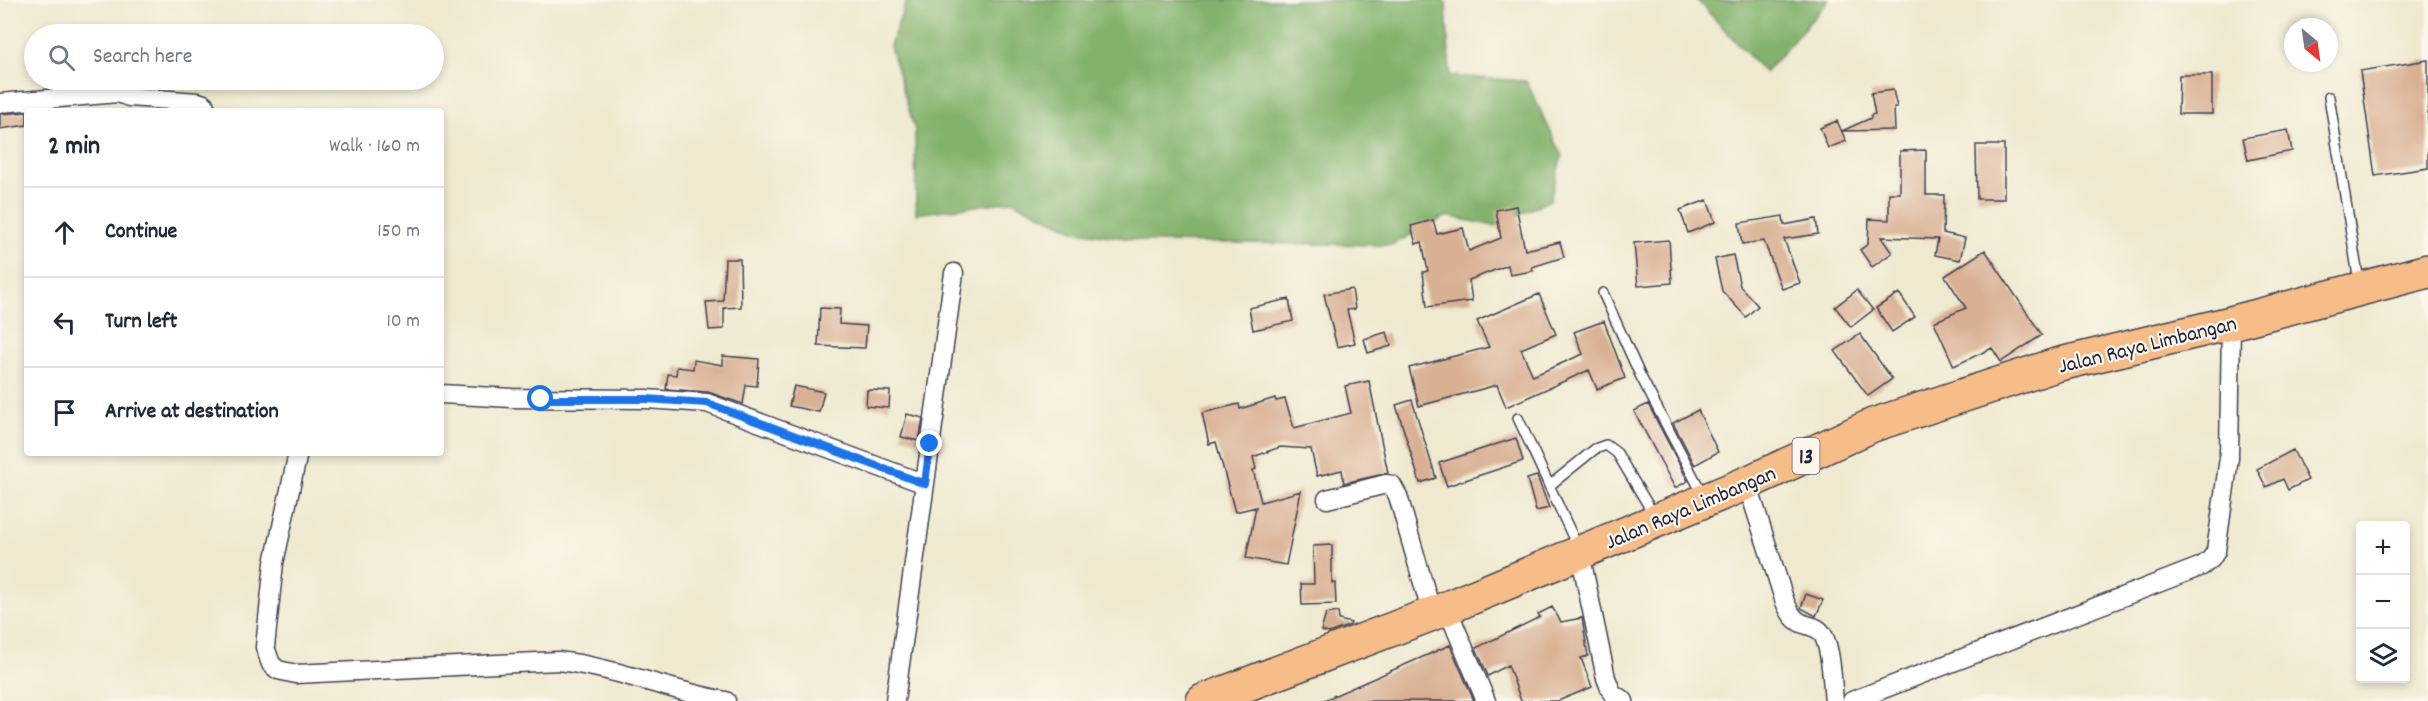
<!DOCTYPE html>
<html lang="en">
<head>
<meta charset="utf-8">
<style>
	:root { --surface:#fff; --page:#f6f6f7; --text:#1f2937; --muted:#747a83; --line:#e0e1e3 }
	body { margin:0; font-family:Dekko,sans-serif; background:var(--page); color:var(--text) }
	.controls { position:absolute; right:18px; bottom:18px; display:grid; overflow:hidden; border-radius:6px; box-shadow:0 3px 9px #0003 }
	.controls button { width:54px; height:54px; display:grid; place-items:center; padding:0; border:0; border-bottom:2px solid var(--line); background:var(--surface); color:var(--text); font:30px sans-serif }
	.compass { position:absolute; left:2284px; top:18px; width:54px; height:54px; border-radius:50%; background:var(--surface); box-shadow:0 3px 9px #0003; rotate:151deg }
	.stop { position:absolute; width:18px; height:18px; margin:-14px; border:4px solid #1a73e8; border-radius:50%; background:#fff }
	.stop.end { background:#1a73e8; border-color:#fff; box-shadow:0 2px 6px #0008 }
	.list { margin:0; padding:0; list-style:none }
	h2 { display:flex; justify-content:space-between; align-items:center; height:78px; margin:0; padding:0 24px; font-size:26px }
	h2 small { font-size:20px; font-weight:400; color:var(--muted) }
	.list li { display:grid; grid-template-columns:39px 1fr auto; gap:18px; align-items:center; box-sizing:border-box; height:90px; padding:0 24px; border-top:2px solid var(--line) }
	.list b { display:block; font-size:22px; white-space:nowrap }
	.list em { font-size:20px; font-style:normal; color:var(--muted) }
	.icon { flex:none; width:33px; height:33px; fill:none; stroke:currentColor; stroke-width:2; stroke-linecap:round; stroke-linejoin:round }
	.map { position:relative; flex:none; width:2428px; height:701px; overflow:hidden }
	.search { position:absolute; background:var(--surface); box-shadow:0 3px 9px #0003; left:24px; top:24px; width:420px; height:66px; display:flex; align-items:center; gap:15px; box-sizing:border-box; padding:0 21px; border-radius:33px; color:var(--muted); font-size:22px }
	.panel { position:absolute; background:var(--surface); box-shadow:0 3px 9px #0003; left:24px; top:108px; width:420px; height:348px; border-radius:6px }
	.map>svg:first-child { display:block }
	.forest { fill:#83b26c; stroke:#526a54; stroke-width:1.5 }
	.building { fill:#d9b093 }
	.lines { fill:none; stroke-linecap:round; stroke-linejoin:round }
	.lane-casing { stroke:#414051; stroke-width:12 }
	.street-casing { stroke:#414051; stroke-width:21 }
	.highway-casing { stroke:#414051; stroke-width:36 }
	.lane { stroke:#fff; stroke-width:9 }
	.street { stroke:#fff; stroke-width:18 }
	.highway { stroke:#f7bd88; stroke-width:33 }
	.route { stroke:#1a73e8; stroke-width:8 }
	.labels { text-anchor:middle; stroke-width:4.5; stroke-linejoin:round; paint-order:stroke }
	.shield { fill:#fbf7ec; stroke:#636270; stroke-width:1.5 }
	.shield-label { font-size:21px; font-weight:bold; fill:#22223b }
	.street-label { font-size:22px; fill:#22223b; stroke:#fbf7ec }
</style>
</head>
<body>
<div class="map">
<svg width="2428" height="701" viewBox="0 0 2428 701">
	<rect width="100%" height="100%" fill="#fbf7ec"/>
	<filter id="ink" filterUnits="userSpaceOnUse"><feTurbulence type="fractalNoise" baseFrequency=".0167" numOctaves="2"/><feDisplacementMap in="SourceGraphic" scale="12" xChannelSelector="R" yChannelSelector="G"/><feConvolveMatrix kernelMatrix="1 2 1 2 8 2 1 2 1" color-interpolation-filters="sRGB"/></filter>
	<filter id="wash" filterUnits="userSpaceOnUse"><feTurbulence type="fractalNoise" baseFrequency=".008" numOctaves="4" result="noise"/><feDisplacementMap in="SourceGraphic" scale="24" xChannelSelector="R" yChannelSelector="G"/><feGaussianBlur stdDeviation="1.35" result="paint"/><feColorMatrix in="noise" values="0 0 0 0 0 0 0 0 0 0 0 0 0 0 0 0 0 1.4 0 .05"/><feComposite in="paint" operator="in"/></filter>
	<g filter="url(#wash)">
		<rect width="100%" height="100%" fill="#eee9cf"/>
		<path class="forest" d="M907,0H1443L1446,3L1450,76L1526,81L1562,155L1550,200L1495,226L1447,216L1391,245L1153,242L1076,231L1012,201L916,214L915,130L890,46Z
			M1697,0H1829L1765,73Z"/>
		<g id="blocks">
			<path class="building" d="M2428,60V168L2375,176L2360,71Z
				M2179,75H2212V114H2178Z
				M1893,90L1897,107H1894L1895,130L1842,131L1871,118V115L1875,114L1871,93Z
				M27,112V125L0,129V114Z
				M1837,121L1846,141L1828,148L1820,128Z
				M2288,130L2292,151L2248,160L2243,138Z
				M1976,145H2004V199H1977Z
				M1926,150V195H1944L1943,233L1965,238L1960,260L1935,255L1938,239L1881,237L1892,253L1872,267L1860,250L1868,244L1869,219L1889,220V193H1900V151Z
				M1707,200L1715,222L1688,233L1680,210Z
				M1516,206L1525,250L1560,242L1564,257L1532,267L1533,271L1510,275L1508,265L1469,280L1472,301L1427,307L1423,272L1428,271L1422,242L1416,244L1411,226L1433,220L1437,234L1463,228L1469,251L1501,238L1496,210Z
				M1783,216L1784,225L1816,219L1818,234L1784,239L1800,283L1782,289L1764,241L1742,244L1739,223Z
				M1669,240L1672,283L1638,286L1634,243Z
				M1985,250L2042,335L2001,362L1992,348L1954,366L1934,322L1966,308L1945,276Z
				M1733,255L1740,286L1758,306L1746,317L1722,291L1715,259Z
				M725,259H740L741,307L724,308V329L709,330L706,302L723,301Z
				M1352,289L1355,309L1347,310L1355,343L1337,347L1324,294Z
				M1857,290L1873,310L1851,327L1835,307Z
				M1899,293L1915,317L1892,332L1876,308Z
				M1539,294L1556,334L1521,349L1533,376L1583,354L1574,332L1604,321L1625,378L1597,389L1589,370L1506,407L1497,385L1419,406L1409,368L1489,347L1477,321Z
				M1289,299L1293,321L1253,330L1249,308Z
				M820,308L840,309L839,324L867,326L865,348L818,346Z
				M1387,332L1391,346L1368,353L1364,339Z
				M1860,334L1892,379L1868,396L1835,351Z
				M723,356L759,359L757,386L746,385L743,404L708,392L666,389L668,374L676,375L677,367L693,369L694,360L723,365Z
				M1369,381L1388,473L1344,483L1342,470L1317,476L1311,449L1280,447L1253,457L1256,469L1253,470L1261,502L1301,491L1286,565L1246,558L1256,507L1235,512L1216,442L1209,444L1202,413L1239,404L1240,409L1275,398L1276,401L1285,399L1294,428L1351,413L1345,386Z
				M794,386L824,392L819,412L789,406Z
				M867,390L890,391L889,408L866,406Z
				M1412,400L1436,478L1420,483L1396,405Z
				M1648,404L1688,481L1675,488L1634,411Z
				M1698,410L1718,452L1695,465L1673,423Z
				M907,414L923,418L919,441L901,437Z
				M1516,438L1523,461L1447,486L1439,463Z
				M2293,450L2308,480L2288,490L2283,479L2266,487L2257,469Z
				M1537,476L1549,508L1536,511L1527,479Z
				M1332,545V583H1335L1336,604L1302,605L1301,584H1314L1313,546Z
				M1806,594L1823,600L1816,616L1801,608Z
				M1552,607L1561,622L1582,618L1588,656L1581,658L1592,687L1558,701H1521L1508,665L1488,676L1476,648L1540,617L1538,614Z
				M1338,612L1339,620L1351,623L1350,625L1329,633L1321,631L1326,614Z
				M1450,645L1474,701H1322Z"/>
		</g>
	</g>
	<g filter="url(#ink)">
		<use href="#blocks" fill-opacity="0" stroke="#414051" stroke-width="1.5"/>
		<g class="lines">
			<g class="lane-casing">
				<path id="lane" d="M2329,97L2359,282
					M1603,293L1640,375L1703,495
					M1518,418L1578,548
					M1549,486L1595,449L1606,445L1617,453L1654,515"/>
			</g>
			<g class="street-casing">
				<path id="street" d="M0,103L118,93L129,97L198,102L204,104L207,111
					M441,394L512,398L646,399L707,403L925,484
					M298,453L274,563L265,647L271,664L278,670L296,674L558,661C613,667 670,691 726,701
					M1747,483L1785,602C1790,613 1794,622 1807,625C1812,627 1816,627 1820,631C1832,643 1832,684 1834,701
					M1327,499L1386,484L1392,485L1398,496L1432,614
					M1580,553L1606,678L1612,693L1624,701
					M1447,608L1486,701
					M895,701L954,273
					M1852,701L2202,566L2211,559L2216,551L2229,458L2231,323"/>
			</g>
			<g class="highway-casing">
				<path id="highway" d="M1203,701L1432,614L1747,483L1873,425L2056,365L2231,323L2428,271"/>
			</g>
			<use href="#lane" class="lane"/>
			<use href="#street" class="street"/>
			<use href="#highway" class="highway"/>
		</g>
	</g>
	<g class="lines" filter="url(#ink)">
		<path class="route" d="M541,399H646L707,403L925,484L930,444"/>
	</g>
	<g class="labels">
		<rect class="shield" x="1792.5" y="438" width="27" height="36" rx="4.5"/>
		<g class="shield-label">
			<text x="1806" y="463">13</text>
		</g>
		<g class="street-label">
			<text transform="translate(2147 343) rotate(-14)" y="8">Jalan Raya Limbangan</text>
			<text transform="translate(1690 506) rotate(-23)" y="8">Jalan Raya Limbangan</text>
		</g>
	</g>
</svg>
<div class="controls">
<button>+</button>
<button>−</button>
<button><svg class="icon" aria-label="layers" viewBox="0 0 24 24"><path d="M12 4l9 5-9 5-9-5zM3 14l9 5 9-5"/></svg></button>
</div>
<svg class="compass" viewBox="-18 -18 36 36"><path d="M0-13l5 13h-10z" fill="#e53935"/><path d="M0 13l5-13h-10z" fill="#747a83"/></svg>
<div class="stop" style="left:541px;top:399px"></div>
<div class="stop end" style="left:930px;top:444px"></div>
<div class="search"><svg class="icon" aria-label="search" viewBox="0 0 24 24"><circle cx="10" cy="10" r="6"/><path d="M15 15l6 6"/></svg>Search here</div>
<section class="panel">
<h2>2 min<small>Walk · 160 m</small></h2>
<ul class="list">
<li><svg class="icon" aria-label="ahead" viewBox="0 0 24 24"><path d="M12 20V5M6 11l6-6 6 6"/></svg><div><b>Continue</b></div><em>150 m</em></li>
<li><svg class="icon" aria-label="left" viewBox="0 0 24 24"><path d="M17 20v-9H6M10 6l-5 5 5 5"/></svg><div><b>Turn left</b></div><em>10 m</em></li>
<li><svg class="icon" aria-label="arrive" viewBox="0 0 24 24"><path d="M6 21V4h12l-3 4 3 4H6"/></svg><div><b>Arrive at destination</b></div></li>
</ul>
</section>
</div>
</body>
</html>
